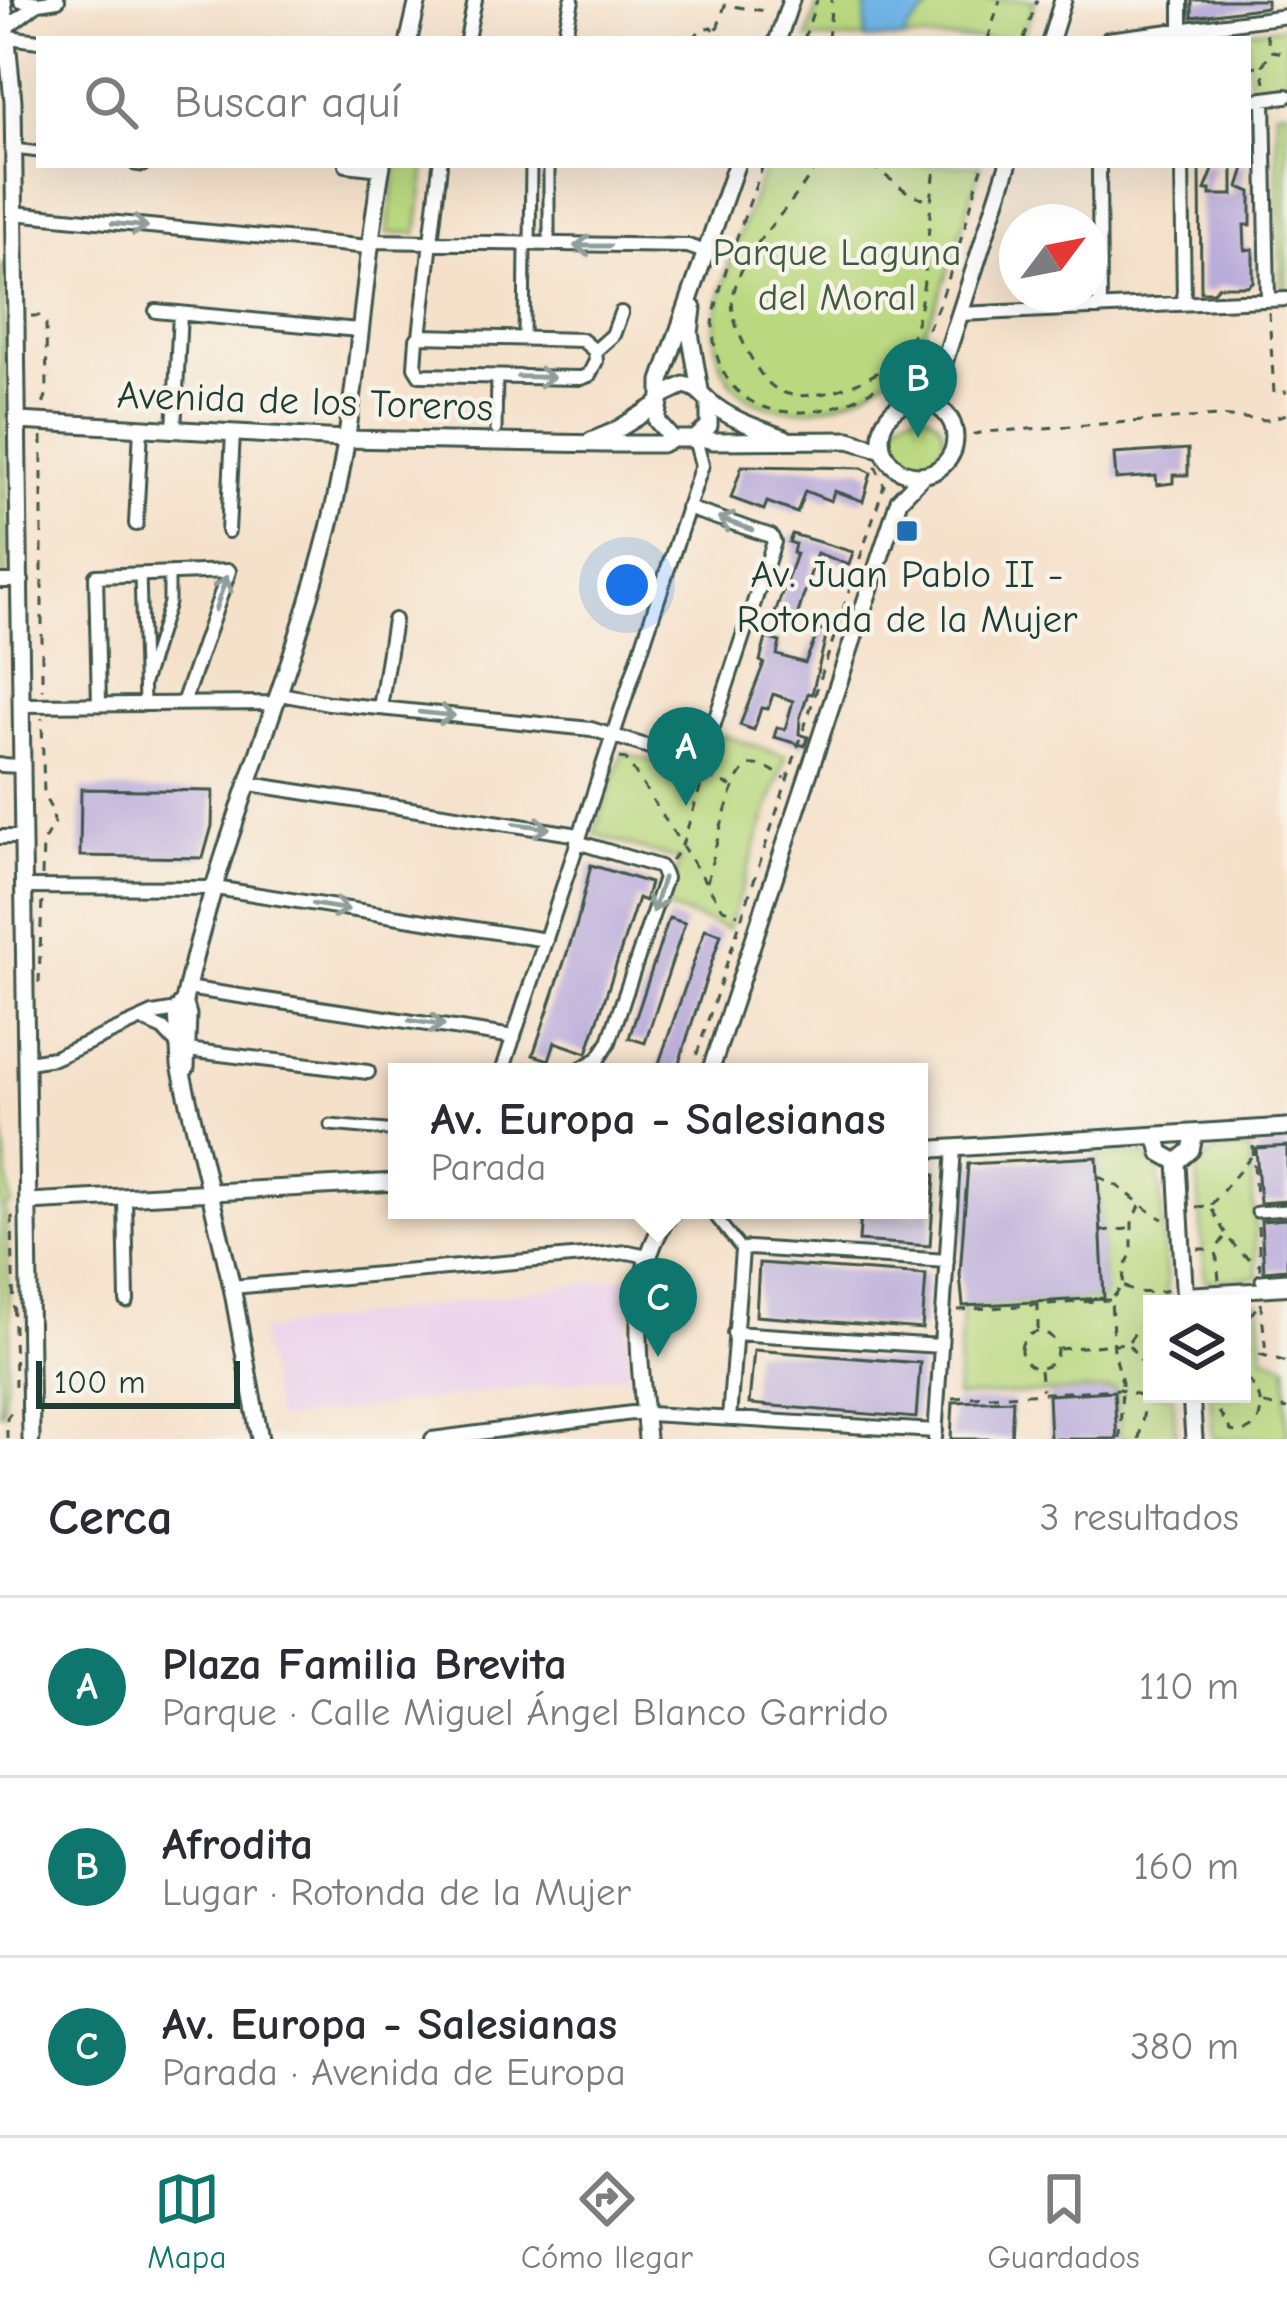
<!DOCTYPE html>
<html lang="es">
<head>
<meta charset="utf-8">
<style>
	:root { --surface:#fff; --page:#f7f7f7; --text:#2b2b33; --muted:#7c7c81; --line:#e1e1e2; --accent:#0f766e }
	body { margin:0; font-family:"Comic Neue",sans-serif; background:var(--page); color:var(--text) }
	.controls { position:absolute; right:36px; bottom:36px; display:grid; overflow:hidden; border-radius:0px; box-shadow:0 12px 48px #0002 }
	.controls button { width:108px; height:108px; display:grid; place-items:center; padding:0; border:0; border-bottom:3px solid var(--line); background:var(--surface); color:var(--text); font:60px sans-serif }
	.compass { position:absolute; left:999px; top:204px; width:108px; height:108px; border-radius:50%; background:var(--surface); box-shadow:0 12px 48px #0002; rotate:58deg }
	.scale { position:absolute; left:36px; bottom:30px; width:204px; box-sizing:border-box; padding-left:12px; border:6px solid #1f3d34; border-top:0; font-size:33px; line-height:42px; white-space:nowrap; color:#1f3d34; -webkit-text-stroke:9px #f7f3e8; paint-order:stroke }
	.you { position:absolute; left:627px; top:585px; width:42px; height:42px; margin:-30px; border:9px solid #fff; border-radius:50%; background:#1a73e8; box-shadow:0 0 0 18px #1a73e833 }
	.badge { display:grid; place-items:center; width:78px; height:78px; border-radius:50%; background:var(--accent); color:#fff; font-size:39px; font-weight:700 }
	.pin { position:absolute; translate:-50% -99px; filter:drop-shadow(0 3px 6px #0008) }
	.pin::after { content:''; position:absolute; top:63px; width:42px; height:36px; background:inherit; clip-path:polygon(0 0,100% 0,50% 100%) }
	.popup { position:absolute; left:388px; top:1063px; width:540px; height:156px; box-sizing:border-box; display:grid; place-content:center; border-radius:0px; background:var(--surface); filter:drop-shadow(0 3px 9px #0005); font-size:39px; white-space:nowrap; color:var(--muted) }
	.popup b { font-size:45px; color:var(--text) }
	.popup::after { content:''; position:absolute; left:50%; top:100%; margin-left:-24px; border:24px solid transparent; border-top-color:var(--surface) }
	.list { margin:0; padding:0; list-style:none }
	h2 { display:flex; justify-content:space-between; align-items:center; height:156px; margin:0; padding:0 48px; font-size:51px }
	h2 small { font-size:39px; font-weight:400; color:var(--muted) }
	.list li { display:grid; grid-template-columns:78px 1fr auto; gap:36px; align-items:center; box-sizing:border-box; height:180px; padding:0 48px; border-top:3px solid var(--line) }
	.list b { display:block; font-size:45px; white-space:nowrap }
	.list p { margin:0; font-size:39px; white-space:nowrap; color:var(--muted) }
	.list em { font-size:39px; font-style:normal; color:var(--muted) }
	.icon { flex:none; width:66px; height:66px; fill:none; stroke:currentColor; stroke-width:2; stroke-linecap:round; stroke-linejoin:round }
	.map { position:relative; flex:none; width:1287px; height:1439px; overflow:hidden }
	.search { position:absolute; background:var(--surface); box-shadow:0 12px 48px #0002; left:36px; right:36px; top:36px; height:132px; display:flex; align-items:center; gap:30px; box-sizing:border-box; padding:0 42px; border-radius:0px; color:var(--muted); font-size:45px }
	.sheet { height:696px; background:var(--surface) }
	nav { display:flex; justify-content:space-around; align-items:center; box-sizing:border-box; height:168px; border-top:3px solid var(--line); background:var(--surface); font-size:33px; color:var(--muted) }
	nav a { display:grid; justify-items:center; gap:6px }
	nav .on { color:var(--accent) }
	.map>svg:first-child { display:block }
	.built { fill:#ead1ec }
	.green { fill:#b9d87f; stroke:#6c8a5a; stroke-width:3 }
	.water { fill:#6fb4e5; stroke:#47788c; stroke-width:3 }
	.building { fill:#b9acda }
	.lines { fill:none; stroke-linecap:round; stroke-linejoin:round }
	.pedestrian-casing { stroke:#3f564a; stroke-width:15 }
	.minor-casing { stroke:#3f564a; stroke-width:18 }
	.tertiary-casing { stroke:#3f564a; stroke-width:21 }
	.path { stroke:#3f564a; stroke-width:3; stroke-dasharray:9 9; stroke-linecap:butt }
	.pedestrian { stroke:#fff; stroke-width:9 }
	.minor { stroke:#fff; stroke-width:12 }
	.tertiary { stroke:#fff; stroke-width:15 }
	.oneway { stroke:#8f9e9a }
	.poi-dot { fill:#1f6fb2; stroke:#f7f3e8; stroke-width:4.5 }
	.labels { text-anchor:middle; stroke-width:9; stroke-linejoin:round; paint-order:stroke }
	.park-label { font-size:39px; fill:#3e5c43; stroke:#f7f3e8 }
	.street-label { font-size:39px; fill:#1f3d34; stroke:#f7f3e8 }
	.poi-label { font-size:39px; fill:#1f3d34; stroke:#f7f3e8 }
</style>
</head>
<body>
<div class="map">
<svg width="1287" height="1439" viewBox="0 0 1287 1439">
	<rect width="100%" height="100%" fill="#f7f3e8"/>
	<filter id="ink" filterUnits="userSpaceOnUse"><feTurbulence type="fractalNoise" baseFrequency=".00833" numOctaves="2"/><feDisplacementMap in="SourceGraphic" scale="24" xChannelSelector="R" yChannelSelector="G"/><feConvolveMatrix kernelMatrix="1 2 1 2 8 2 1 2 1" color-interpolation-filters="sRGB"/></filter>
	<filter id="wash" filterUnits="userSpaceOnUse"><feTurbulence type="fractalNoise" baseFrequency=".004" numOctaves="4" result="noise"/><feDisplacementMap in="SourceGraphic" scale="48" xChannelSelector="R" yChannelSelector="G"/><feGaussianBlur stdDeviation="2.7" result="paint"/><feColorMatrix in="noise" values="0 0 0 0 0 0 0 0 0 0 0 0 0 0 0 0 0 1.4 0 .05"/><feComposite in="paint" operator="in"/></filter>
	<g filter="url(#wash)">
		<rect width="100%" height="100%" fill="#f5e1ca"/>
		<path class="built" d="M626,1277L629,1374L276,1420L259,1331Z"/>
		<path class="green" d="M819,0H1035L1022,39H807Z
			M1287,26V87L1248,92V39H1188Z
			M1287,109V291H1281L1276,111Z
			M397,165H426L417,233H387Z
			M765,165H981C962,221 941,318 904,361C853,422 719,439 715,332C714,294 752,205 765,165Z
			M0,265L4,266L7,576H0Z
			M892 438a26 26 0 1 1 52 0a26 26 0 1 1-52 0Z
			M722,735L786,756L728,929L665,908L680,861L594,834L623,752L707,779Z
			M0,1105L11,1204L6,1206L10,1333L3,1413H0Z
			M1250,1149L1258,1277L1205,1281L1197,1172C1208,1148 1227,1149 1250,1149Z
			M1143,1154L1159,1171L1168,1304H1152V1394H1173L1176,1439H1121L1115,1389L956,1397L963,1306L1104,1298L1097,1157Z
			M1259,1302L1263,1355L1287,1365V1439H1213L1210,1394H1242V1304L1205,1303Z"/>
		<path class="water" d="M866,0H939L910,27L903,39H865Z"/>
		<g id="blocks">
			<path class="building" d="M1192,0H1267V7L1192,17Z
				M1200,165H1215L1205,190H1210V195H1233V165H1246L1239,187L1251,192V225H1244L1245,250L1253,249V282L1247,286H1219L1213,292H1201Z
				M1188,449V475H1173V483L1157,485L1156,476L1116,479L1114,454Z
				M742,466L862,468L871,473L863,501L834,491L831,501L805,491L797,513L767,502L764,510L731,498Z
				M792,534L853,552L849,565L817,553L795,623L774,616L796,554L793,553L795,544L789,542Z
				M819,630L827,632L812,694L808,693L800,718L799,734L808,737L805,746L774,737L777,727L785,730L793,701L773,694L768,709L761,708L754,730L740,725L764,663L760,661L766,638L780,642L777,655L805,663Z
				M81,789L213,791L212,826L203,858L80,856Z
				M591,865L650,883L645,901L638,898L587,1053L555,1042L549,1060L533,1055L577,923Z
				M669,918L685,923L645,1043L629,1038Z
				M705,929L721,934L676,1072H656Z
				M1287,1146V1201L1260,1203L1256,1148Z
				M1097,1157L1104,1298L963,1306L960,1275L968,1164Z
				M919,1174L935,1175L930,1246L859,1241L861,1212L919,1216Z
				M1287,1219V1269L1264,1271L1261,1221Z
				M759,1263L926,1275L922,1329L756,1316Z
				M754,1350L920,1363L916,1418L749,1404Z
				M1114,1391L1117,1439H1050L1048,1395Z
				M1013,1400L1011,1439H951L953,1402Z"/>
		</g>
	</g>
	<g filter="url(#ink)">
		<use href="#blocks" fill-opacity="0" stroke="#3f564a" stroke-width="3"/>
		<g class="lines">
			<g class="pedestrian-casing">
				<path id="pedestrian" d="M14,149L39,152
					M135,165L143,166
					M530,245L531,165
					M549,245V165
					M524,338L525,245
					M496,430L497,376
					M140,574L144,703
					M144,683L169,603V573
					M330,1125L397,1131
					M710,1210L742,1250
					M1257,1212L1287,1210
					M1261,1280L1287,1278"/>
			</g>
			<g class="minor-casing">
				<path id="minor" d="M21,0L38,3L58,0
					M1181,0V29
					M7,27L38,3
					M8,37L39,41
					M467,39L475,0
					M564,39L572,0
					M1108,39L1287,16
					M1264,99L1268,299
					M1248,101L1287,96
					M346,165L381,169
					M1099,165L1100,308
					M1182,165L1184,303
					M14,213L369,247
					M370,241L688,246L708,253
					M156,311L358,330
					M960,314L1287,299
					M420,336L582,340L595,351L596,361L589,375L581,378L420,375L415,367L417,339L420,336L440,165
					M595,351L613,335L621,313
					M174,430L180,313
					M136,524L141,428
					M228,531L233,433
					M0,581H22
					M280,694L329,703L591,729L701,763L774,542L771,536L687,508
					M99,704L96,576L229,571L183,703
					M23,705L277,703
					M380,708L394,620
					M0,765L22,766
					M250,784L579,835
					M0,837H23
					M23,887L215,888L546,940
					M186,988L514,1037
					M145,1021L163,1029L177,1044
					M187,1050L368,1072
					M27,1062L54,1058L153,1014L177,1010
					M502,1072L702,465L695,439
					M575,1072L598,1059L609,1042L665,878L660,867L577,842
					M125,1198L127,1301
					M232,1287L628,1252L648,1256
					M1185,1294L1287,1288
					M734,1333L941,1346
					M729,1419L742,1250L749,1248L947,1261
					M935,1438L954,1147
					M432,1439L632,1413L936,1431"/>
			</g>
			<g class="tertiary-casing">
				<path id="tertiary" d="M3,0L13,101L31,1439
					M409,39L418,0
					M778,39L791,0
					M1051,39L1063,0
					M693,308L690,333L700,390
					M661,396V381L736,165
					M915,401L940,375L1008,165
					M881 438a37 37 0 1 1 74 0a37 37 0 1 1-74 0Z
					M709,402V426L695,439H673L657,421L661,396L684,385C698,388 699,392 709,401C728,419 760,429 785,438
					M18,421L344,439L604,444H661L673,439
					M698,437L713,441L849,440L883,450
					M591,441L615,431L657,405
					M184,1001L188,1015L186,1068
					M710,1072L899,500L923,475
					M1156,1135L1161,1153L1177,1162
					M919,1150L1287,1127
					M1177,1162L1185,1304
					M1177,1162L1191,1150L1195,1133
					M29,1202L397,1182
					M1191,1394L1194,1439
					M260,1439L232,1287L180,1065L177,1010L184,1001C219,840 289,687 329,528C358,410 361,285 382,165
					M647,1439C641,1364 623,1273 673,1210"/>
			</g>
			<path class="path" d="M717,29L725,5L765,11
				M1266,34L1271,51L1287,53
				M693,39L700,30L711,27L726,39
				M804,39L817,0
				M828,39L832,0
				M988,39L1000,0
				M1024,39L1037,0
				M1248,67L1261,66
				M1265,83L1262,66L1271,51
				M763,165C751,201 711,299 713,331C720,447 861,424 913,354C946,308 965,220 983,165
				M816,165C792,211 742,245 733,297C730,316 739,334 747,350C755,366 765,385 782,392C815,406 887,377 906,347C930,308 926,214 936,165
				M871,165L910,194L929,200
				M1269,312L1274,393L1287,392
				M31,316H39L46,324L47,393L42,408
				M42,436V690
				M955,438L985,432L1217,416L1267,420L1287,414
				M620,758L626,759L723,909L738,914
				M706,777L731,786
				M671,861L682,845L704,776
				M42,876L43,842L54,823L53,812L44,796L42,718
				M707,882C713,860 730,773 750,766C762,762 774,772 785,778
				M39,983L42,898
				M691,1072L884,485L875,465
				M1253,1146L1256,1198
				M1098,1177C1123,1184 1140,1208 1163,1219
				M1211,1205L1251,1157
				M1196,1207L1210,1206C1224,1231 1232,1251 1259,1264
				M12,1216L15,1386
				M1258,1226L1260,1270
				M1101,1231L1129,1229
				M1198,1249H1215
				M1219,1280L1216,1249L1224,1238
				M1124,1286C1136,1296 1156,1292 1170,1290
				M1261,1303L1266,1354
				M958,1310L1110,1300
				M1038,1330V1304
				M1021 1350a18 18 0 1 1 36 0a18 18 0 1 1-36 0Z
				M1129,1341L1142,1323H1152
				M1129,1345L1141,1361H1152
				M1059,1349L1128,1343
				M1242,1349L1287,1362
				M1250,1350L1246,1321L1260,1303
				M1040,1370L1042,1390
				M1220,1394L1218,1410L1231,1431C1268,1439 1269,1390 1242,1376
				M953,1398L1120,1389L1146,1397L1167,1394
				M1264,1404L1287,1409
				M7,1439V1418L15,1407
				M1120,1439L1122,1382L1114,1351L1111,1300L1123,1285L1124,1269L1132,1252V1223L1140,1206
				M1139,1439L1146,1399"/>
			<use href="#pedestrian" class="pedestrian"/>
			<use href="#minor" class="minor"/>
			<use href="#tertiary" class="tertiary"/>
		</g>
		<defs><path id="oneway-shaft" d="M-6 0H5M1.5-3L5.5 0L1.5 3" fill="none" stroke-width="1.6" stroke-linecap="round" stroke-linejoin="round" transform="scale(3)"/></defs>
		<g class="oneway">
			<use href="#oneway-shaft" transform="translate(130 225) rotate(5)"/>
			<use href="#oneway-shaft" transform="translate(592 246) rotate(-180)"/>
			<use href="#oneway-shaft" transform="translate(536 377) rotate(1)"/>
			<use href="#oneway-shaft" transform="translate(735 524) rotate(-161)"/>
			<use href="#oneway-shaft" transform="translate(221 593) rotate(-71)"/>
			<use href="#oneway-shaft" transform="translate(437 714) rotate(6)"/>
			<use href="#oneway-shaft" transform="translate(532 826) rotate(8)"/>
			<use href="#oneway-shaft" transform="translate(658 895) rotate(107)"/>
			<use href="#oneway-shaft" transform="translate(331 907) rotate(9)"/>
			<use href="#oneway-shaft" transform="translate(427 1023) rotate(8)"/>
		</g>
	</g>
	<rect class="poi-dot" x="895" y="519" width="24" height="24" rx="6"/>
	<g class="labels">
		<g class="park-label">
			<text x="837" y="265">Parque Laguna<tspan x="837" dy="45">del Moral</tspan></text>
		</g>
		<g class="street-label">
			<text transform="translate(305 400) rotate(2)" y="14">Avenida de los Toreros</text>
		</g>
		<g class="poi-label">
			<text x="907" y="587">Av. Juan Pablo II -<tspan x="907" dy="45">Rotonda de la Mujer</tspan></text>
		</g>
	</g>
</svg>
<div class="controls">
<button><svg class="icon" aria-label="layers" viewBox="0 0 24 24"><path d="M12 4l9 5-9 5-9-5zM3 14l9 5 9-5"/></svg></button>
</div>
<svg class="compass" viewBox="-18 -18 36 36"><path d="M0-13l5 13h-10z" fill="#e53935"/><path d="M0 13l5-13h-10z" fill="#7c7c81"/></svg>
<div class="scale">100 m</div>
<div class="you"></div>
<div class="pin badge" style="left:686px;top:806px">A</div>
<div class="pin badge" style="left:918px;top:438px">B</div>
<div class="pin badge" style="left:658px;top:1357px">C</div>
<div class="popup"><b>Av. Europa - Salesianas</b>Parada</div>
<div class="search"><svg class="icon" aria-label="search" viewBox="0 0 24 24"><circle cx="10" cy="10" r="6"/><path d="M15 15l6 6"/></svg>Buscar aquí</div>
</div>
<section class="sheet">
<h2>Cerca<small>3 resultados</small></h2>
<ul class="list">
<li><span class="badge">A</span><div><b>Plaza Familia Brevita</b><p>Parque · Calle Miguel Ángel Blanco Garrido</p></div><em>110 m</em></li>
<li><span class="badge">B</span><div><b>Afrodita</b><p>Lugar · Rotonda de la Mujer</p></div><em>160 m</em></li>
<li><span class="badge">C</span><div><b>Av. Europa - Salesianas</b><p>Parada · Avenida de Europa</p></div><em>380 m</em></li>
</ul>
</section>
<nav>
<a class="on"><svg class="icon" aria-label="map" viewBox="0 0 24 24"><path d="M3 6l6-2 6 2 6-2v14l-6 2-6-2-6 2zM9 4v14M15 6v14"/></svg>Mapa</a>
<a><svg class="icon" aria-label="directions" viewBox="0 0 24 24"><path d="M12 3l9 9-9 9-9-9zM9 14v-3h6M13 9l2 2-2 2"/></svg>Cómo llegar</a>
<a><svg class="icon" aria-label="saved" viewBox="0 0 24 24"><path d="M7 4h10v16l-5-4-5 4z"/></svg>Guardados</a>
</nav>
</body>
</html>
